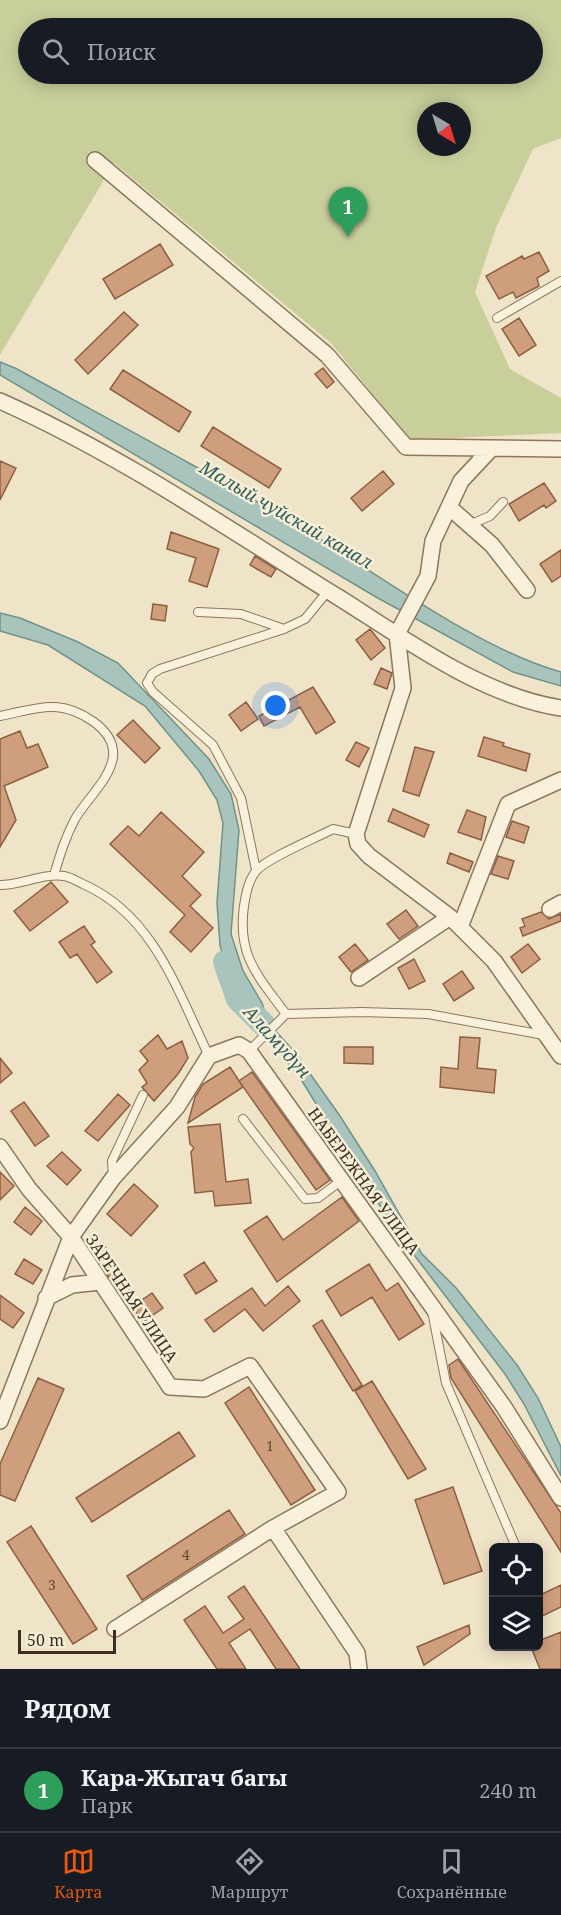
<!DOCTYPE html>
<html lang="ru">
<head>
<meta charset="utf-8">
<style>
	:root { --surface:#171b24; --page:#20242c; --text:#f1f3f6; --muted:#9ea1a6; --line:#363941; --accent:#ea580c }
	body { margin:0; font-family:"Noto Serif",serif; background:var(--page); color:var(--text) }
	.controls { position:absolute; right:18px; bottom:18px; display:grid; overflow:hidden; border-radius:9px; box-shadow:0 3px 15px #0003 }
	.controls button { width:54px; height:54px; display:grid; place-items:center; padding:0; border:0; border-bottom:2px solid var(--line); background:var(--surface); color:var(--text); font:30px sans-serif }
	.compass { position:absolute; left:417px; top:102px; width:54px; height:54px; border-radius:50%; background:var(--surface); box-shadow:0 3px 15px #0003; rotate:142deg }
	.scale { position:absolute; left:18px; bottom:15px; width:98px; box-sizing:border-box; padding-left:6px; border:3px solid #3d2e20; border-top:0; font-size:16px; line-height:21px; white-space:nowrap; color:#3d2e20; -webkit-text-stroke:4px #f7eed8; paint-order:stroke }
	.you { position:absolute; left:276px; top:706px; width:21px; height:21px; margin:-15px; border:4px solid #fff; border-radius:50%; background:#1a73e8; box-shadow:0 0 0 9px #1a73e833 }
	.badge { display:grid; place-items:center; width:39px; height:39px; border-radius:50%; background:var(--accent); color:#fff; font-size:20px; font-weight:700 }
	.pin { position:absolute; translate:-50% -50px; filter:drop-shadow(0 2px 3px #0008) }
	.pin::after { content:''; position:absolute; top:32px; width:21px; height:18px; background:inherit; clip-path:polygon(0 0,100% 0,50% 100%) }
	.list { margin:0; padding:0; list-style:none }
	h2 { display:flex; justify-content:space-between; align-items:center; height:78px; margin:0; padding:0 24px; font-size:26px }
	h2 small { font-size:20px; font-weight:400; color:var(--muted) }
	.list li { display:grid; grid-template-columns:39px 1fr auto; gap:18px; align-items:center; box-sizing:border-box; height:84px; padding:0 24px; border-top:2px solid var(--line) }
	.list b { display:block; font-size:22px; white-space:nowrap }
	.list p { margin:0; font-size:20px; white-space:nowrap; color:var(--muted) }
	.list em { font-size:20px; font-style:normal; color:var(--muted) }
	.icon { flex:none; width:33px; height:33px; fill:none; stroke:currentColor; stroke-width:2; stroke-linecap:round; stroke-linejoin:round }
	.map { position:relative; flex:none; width:561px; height:1669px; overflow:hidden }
	.search { position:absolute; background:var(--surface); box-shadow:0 3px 15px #0003; left:18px; right:18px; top:18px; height:66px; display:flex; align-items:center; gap:15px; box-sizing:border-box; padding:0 21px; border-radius:33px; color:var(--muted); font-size:22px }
	.sheet { height:162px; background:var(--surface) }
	nav { display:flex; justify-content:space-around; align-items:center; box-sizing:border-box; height:84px; border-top:2px solid var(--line); background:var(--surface); font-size:16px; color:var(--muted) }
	nav a { display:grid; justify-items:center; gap:3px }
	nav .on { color:var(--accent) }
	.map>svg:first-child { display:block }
	.green { fill:#c9cf9b; fill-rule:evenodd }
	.water { fill:#a9c4bc; stroke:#6f938a; stroke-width:1.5 }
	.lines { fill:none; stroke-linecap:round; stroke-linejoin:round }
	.river { stroke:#a9c4bc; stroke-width:24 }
	.building { fill:#cf9f7d; stroke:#8d5f41; stroke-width:1.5 }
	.lane-casing { stroke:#8d765c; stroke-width:10 }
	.street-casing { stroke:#8d765c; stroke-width:18 }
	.lane { stroke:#faf1dc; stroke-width:8 }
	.street { stroke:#faf1dc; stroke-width:15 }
	.labels { text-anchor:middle; stroke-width:5; stroke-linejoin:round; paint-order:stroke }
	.number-label { font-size:14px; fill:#624a37 }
	.street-label { font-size:16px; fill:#3d2e20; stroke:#f7eed8 }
	.water-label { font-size:18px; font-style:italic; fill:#2f5d5a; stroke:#f7eed8 }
</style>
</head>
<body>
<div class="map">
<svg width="561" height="1669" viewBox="0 0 561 1669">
	<rect width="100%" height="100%" fill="#f0e4c8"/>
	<path class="green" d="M0,0H561V138L533,149L496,228L475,292L510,369L561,398V433L410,440L331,343L114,163L0,355ZM28,28H532V74H28ZM426,111H462V147H426Z"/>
	<path class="water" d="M0,362L15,368C114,422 214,475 310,533C386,579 477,648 561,672V686L513,672L376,597L0,375Z
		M0,613L20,618L78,642L118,663L209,759L231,794L239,830L231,934L243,971L262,1003L269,1024L294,1051L340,1116L375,1171L422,1254L457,1289L517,1365L538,1398L561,1447V1476L524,1404L505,1374L392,1226L368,1186L359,1162L340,1143L299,1076L255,1023L229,983L220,945L217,903L223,823L217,800L199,771L145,706L48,645L0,631Z"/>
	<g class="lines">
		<path class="river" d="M225,962L238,999L266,1027"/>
	</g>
	<path class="building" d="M160,244L173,265L115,299L103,279Z
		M539,252L549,271L537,278L539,286L516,298L513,292L499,299L486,276L522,256L524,259Z
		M124,312L138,325L88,374L75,360Z
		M519,318L536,345L519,356L502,329Z
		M323,368L334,382L327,388L315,374Z
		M123,370L191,412L179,432L110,389Z
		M213,427L281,469L269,488L201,446Z
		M0,461L16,468L0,500Z
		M383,471L394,484L362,511L351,498Z
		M544,483L556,501L546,508L544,505L519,521L509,504Z
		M171,532L219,549L207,587L189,581L196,558L167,549Z
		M561,550V576L552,582L540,564Z
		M255,556L276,569L271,577L250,565Z
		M153,604L167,606L165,621L151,619Z
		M370,629L385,648L371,660L356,640Z
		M381,668L392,673L387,689L374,684Z
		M313,687L335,722L316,734L300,707L264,726L259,716Z
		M246,702L258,719L241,731L229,715Z
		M133,720L160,748L145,763L117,735Z
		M20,731L27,748L38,744L48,767L4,786L16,820L0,847V739Z
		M484,737L504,743L503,746L530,754L526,771L478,756Z
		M356,742L369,748L359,767L346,760Z
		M415,747L434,752L419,796L403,791Z
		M393,809L429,825L424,837L388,821Z
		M467,810L486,817L481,840L458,832Z
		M161,812L204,852L182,876L201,895L190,906L213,928L191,952L170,932L185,915L110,844L128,826L139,836Z
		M512,821L529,827L524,843L506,837Z
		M450,853L473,862L469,872L447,863Z
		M498,856L514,861L508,879L491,874Z
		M51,882L68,902L30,931L14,911Z
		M406,910L418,926L399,939L387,924Z
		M541,912L549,919L561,914V921L523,936L520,928L525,926L522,919Z
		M84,926L95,942L91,945L112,972L97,983L77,954L70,958L59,942Z
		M355,944L368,960L351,972L339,957Z
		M528,944L540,959L522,973L511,957Z
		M414,959L425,981L409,989L398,968Z
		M462,971L474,988L454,1001L443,984Z
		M158,1035L167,1049L182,1041L188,1058L178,1074L154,1101L142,1087L147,1083L139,1070L148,1061L140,1051Z
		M460,1037L480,1038L477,1068L496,1070L494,1093L440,1087L441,1067L458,1069Z
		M344,1047H373V1064L344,1063Z
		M0,1058L12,1073L0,1083Z
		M230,1067L243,1087L188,1123L195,1097L203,1084Z
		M252,1072L330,1180L316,1190L239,1081Z
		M118,1094L130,1105L98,1141L85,1131Z
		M24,1102L49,1136L35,1146L11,1111Z
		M220,1124L226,1182L248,1179L251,1203L215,1206L213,1191L195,1193L191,1152L194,1148L190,1144L188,1127Z
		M62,1152L81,1170L67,1185L47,1166Z
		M0,1172L14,1186L0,1200Z
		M134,1184L158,1206L131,1236L107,1214Z
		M342,1197L359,1221L277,1282L244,1231L267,1216L283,1240Z
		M25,1207L42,1221L31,1235L14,1222Z
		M103,1243L130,1291L121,1295L91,1250Z
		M24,1259L42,1270L33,1284L15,1274Z
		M204,1262L217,1281L196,1294L184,1275Z
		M369,1264L386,1291L398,1283L424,1324L399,1340L372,1297L341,1316L326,1291Z
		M288,1286L300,1301L263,1331L245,1309L214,1332L205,1320L252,1288L265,1306Z
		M152,1293L163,1308L143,1322L132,1307Z
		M0,1295L24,1313L13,1328L0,1319Z
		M322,1320L362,1385L353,1391L313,1326Z
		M458,1359L561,1513V1552L451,1378L449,1365Z
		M38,1378L64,1389L15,1501L0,1495V1464Z
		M372,1381L426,1469L408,1479L355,1391Z
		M249,1387L315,1490L291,1505L225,1403Z
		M179,1432L195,1456L92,1522L76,1498Z
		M453,1487L482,1571L444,1584L415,1500Z
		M229,1510L245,1534L142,1600L127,1576Z
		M31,1526L97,1629L73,1644L7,1542Z
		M561,1585V1607L538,1618V1596Z
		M244,1586L300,1669H276L250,1629L229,1643L246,1669H217L184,1620L205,1606L223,1633L244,1619L228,1597Z
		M469,1625L470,1634L424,1665L417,1647Z
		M561,1632V1669H540L531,1647H538V1641Z"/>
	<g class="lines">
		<g class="lane-casing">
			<path id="lane" d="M497,318L561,281
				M469,525L490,516L503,502
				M198,612L241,614L284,629
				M0,716C17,713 37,706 55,707C78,708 116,729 113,757C110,779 86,800 75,819C65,838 60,855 54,875
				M256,870L241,798L213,745L153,692L147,683L152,674L160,669L284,629L305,619L328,591
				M0,885C21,885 43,873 64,876C71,877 78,882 85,885C154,916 178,992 209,1056
				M286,1014C258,976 237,956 244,906C246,894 248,881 256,871C267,858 316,838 333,829L356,834
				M249,1051L286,1014L362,1012L428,1014L544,1035
				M243,1119L305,1199L318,1198L342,1180
				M113,1177L112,1161L143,1095
				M432,1311L446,1383L516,1547"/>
		</g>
		<g class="street-casing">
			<path id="street" d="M95,160L327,355L406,447L561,449
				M0,401C119,454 228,529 338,597C405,639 482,696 561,708
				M490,450L461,481L433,541L428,576L397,634L403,688L356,834L358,844L369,856L450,917L494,961L561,1056
				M449,507L492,545L527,590
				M550,909L561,903
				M460,927L508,804L561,780
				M359,978L450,917
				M0,1147L29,1189L71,1237L170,1387L204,1389L250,1366L338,1492L273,1528L115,1629
				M46,1298L72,1285L100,1282
				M0,1421L71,1237L113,1178L177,1107L209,1056L239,1045L249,1051L504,1407L561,1498
				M273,1528L357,1653L359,1669"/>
		</g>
		<use href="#lane" class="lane"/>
		<use href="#street" class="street"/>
	</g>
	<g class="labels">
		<g class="number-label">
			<text x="270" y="1451">1</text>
			<text x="186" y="1560">4</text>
			<text x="52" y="1590">3</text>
		</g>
		<g class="street-label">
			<text transform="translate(364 1181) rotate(54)" y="6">НАБЕРЕЖНАЯ УЛИЦА</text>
			<text transform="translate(132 1298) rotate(56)" y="6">ЗАРЕЧНАЯ УЛИЦА</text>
		</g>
		<g class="water-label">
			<text transform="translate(286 515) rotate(30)" y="6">Малый чуйский канал</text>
			<text transform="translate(277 1042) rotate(48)" y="6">Аламүдүн</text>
		</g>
	</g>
</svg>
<div class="controls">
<button><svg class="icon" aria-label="locate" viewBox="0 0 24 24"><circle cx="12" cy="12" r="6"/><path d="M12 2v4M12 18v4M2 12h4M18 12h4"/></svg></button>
<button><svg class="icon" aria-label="layers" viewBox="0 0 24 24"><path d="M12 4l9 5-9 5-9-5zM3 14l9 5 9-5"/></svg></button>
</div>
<svg class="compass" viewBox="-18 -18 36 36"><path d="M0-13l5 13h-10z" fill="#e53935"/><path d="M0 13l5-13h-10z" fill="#9ea1a6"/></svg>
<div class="scale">50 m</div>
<div class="you"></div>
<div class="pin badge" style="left:348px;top:237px;background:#2e9e5b">1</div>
<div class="search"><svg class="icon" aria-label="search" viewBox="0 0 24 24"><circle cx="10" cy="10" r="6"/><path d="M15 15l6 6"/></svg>Поиск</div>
</div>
<section class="sheet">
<h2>Рядом<small></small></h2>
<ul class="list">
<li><span class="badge" style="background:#2e9e5b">1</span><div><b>Кара-Жыгач багы</b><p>Парк</p></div><em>240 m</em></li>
</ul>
</section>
<nav>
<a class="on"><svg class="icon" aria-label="map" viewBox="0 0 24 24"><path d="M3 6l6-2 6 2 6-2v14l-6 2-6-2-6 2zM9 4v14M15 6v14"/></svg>Карта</a>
<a><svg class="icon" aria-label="directions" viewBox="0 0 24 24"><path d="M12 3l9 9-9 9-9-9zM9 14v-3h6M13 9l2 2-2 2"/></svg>Маршрут</a>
<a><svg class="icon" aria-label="saved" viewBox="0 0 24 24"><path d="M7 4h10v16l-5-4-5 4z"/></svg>Сохранённые</a>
</nav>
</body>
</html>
